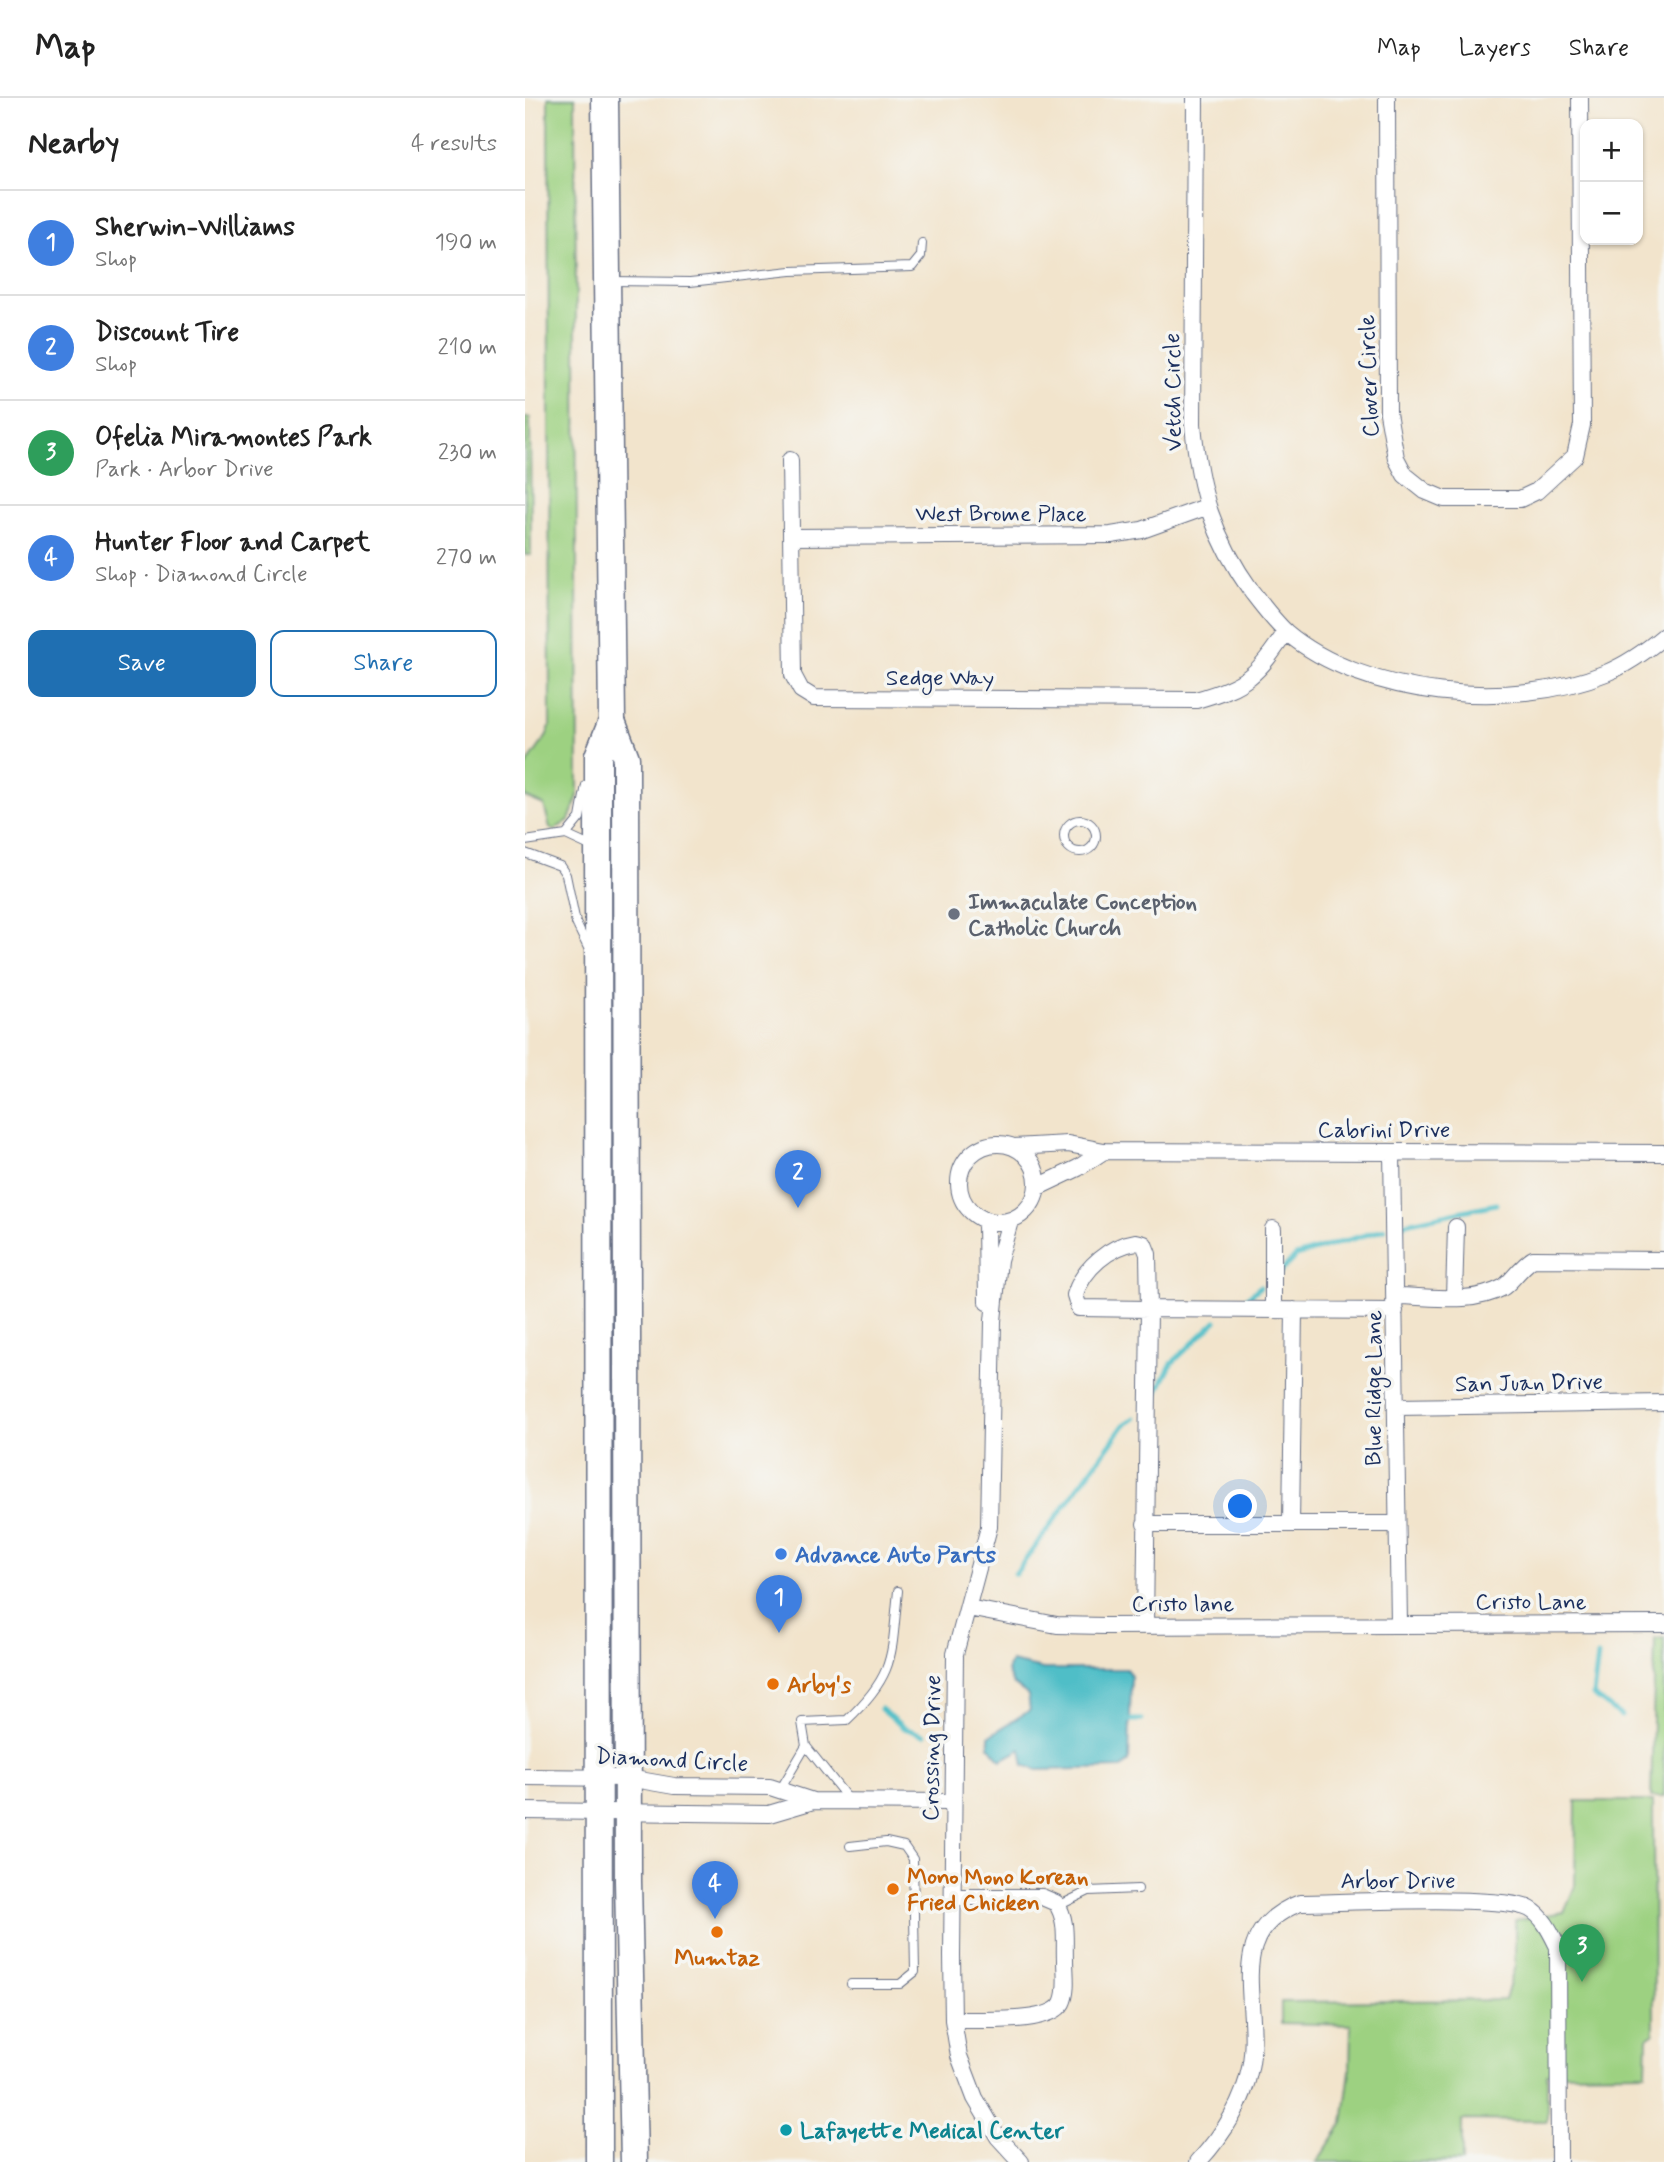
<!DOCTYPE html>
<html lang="en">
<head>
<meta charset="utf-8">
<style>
	:root { --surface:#fff; --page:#f6f6f6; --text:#222; --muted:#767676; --line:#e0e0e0; --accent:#1f6fb2 }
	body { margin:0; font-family:Mynerve,sans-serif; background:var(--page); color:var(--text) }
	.controls { position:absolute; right:21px; top:21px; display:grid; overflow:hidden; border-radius:14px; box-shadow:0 2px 5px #0004 }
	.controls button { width:63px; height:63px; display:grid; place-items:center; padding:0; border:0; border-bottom:2px solid var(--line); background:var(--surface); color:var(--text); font:35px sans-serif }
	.you { position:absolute; left:716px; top:1409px; width:24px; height:24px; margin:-18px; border:5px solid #fff; border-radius:50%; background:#1a73e8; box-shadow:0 0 0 10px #1a73e833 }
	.badge { display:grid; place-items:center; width:46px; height:46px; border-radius:50%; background:var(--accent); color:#fff; font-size:23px; font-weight:700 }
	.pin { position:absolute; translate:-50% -58px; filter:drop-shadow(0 2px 4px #0008) }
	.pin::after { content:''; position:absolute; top:37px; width:24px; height:21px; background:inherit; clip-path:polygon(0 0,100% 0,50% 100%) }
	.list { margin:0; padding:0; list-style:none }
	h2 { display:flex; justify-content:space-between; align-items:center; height:91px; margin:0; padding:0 28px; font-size:30px }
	h2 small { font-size:23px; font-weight:400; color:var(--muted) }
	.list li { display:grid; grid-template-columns:46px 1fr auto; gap:21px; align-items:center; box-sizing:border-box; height:105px; padding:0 28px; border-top:2px solid var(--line) }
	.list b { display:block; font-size:26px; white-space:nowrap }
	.list p { margin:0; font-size:23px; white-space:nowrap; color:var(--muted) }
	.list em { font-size:23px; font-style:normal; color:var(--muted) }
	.actions { display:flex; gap:14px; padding:21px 28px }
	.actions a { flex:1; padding:16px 0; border:2px solid var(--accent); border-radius:14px; text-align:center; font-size:24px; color:var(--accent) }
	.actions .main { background:var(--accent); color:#fff }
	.map { position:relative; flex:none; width:1139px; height:2064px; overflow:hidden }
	header { display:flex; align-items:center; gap:42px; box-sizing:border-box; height:98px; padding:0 35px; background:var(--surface); border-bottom:2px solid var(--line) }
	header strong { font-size:33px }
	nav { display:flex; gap:38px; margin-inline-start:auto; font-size:24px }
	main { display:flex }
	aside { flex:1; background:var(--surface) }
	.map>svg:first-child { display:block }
	.green { fill:#9dd181; stroke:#5c8070; stroke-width:2 }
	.water { fill:#50bec7; stroke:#367692; stroke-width:2 }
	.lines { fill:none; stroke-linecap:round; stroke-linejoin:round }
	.stream { stroke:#50bec7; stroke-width:5 }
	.service-casing { stroke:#666e84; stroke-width:10 }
	.minor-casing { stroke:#666e84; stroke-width:18 }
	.primary-casing { stroke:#666e84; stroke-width:29 }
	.service { stroke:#fff; stroke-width:8 }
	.minor { stroke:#fff; stroke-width:16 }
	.primary { stroke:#fff; stroke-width:26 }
	.worship-dot { fill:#6b7280; stroke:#f6f6f2; stroke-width:2.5 }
	.shop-dot { fill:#3f7fe0; stroke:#f6f6f2; stroke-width:2.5 }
	.food-dot { fill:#e8710a; stroke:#f6f6f2; stroke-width:2.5 }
	.culture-dot { fill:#0f9aa8; stroke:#f6f6f2; stroke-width:2.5 }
	.labels { text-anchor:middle; stroke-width:7; stroke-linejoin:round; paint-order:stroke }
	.street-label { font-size:23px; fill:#1b2f5e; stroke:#f6f6f2 }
	.worship-label { font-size:23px; font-weight:bold; fill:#5b616d; stroke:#f6f6f2; text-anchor:start }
	.shop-label { font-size:23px; font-weight:bold; fill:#366cbe; stroke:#f6f6f2; text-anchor:start }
	.food-label { font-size:23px; font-weight:bold; fill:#c56008; stroke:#f6f6f2; text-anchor:start }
	.culture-label { font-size:23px; font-weight:bold; fill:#0d838f; stroke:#f6f6f2; text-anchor:start }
</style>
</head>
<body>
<header>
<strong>Map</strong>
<nav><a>Map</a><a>Layers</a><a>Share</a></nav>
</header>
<main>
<aside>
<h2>Nearby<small>4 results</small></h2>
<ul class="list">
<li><span class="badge" style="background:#3f7fe0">1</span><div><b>Sherwin-Williams</b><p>Shop</p></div><em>190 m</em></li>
<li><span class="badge" style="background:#3f7fe0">2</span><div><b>Discount Tire</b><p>Shop</p></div><em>210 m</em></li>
<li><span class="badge" style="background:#2e9e5b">3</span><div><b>Ofelia Miramontes Park</b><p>Park · Arbor Drive</p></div><em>230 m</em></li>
<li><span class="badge" style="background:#3f7fe0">4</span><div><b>Hunter Floor and Carpet</b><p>Shop · Diamond Circle</p></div><em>270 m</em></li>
</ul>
<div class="actions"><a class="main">Save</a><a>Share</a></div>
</aside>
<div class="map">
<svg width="1139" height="2064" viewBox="0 0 1139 2064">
	<rect width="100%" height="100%" fill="#f6f6f2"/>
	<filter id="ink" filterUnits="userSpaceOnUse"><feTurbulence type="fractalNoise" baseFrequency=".0143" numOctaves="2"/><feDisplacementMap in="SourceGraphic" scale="14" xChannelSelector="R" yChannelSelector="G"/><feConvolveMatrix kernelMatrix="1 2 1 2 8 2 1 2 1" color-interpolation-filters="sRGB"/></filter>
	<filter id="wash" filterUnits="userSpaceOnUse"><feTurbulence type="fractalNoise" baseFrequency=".00686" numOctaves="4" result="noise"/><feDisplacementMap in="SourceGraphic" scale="28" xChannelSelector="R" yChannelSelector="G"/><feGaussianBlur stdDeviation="1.57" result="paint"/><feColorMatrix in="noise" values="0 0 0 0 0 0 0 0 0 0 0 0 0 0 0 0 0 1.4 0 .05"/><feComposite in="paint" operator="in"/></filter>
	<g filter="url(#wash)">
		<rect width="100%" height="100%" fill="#f2e4cc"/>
		<path class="green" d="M23,0H50L53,698L44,722L29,732L25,730L19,707L0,699V669L21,639L25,628Z
			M0,320H5L6,457H0Z
			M1139,1540V1699H1126L1130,1541Z
			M1051,1703H1128L1129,1935L1122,1940L1121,1975L1022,1976V2023L937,2022V2064H792L818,2025L825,1973L826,1927L756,1925V1904L980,1902L990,1867V1822L1039,1814L1050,1788Z"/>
		<path class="water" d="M486,1564L518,1571H601L606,1577L604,1664L597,1670L512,1672L499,1667L496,1651L476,1662L464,1648V1638L505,1612L503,1597L488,1586L482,1573Z"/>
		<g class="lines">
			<path class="stream" d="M876,1126L971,1106
				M755,1174L771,1158L860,1131
				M722,1200L735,1189
				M629,1300L647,1265L691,1223
				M490,1476L599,1327L609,1320
				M1073,1558L1068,1597L1096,1618
				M356,1611L379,1630L399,1637
				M600,1622H617"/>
		</g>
	</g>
	<g filter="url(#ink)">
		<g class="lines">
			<g class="service-casing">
				<path id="service" d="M87,183L165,184L266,173L387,169L396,158L397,145
					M539 738a16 16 0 1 1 32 0a16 16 0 1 1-32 0Z
					M41,737L55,720L61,687
					M0,743L41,737L67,749
					M0,755L35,768L41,777L51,825L65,854
					M255,1692L281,1648
					M324,1702L281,1648L277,1624L322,1622C372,1575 366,1557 373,1493
					M325,1748L361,1744L379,1748L388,1761L390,1874L375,1886H326
					M533,1808L564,1793L613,1791"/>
			</g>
			<g class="minor-casing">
				<path id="minor" d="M670,0L668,326C674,393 688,439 727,494C737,507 749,523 761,534C839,600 988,613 1081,575C1103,566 1121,553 1139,538
					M862,0L863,315L871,360L880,377L900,393L919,401H995L1012,393L1050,358L1057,327L1055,0
					M265,362L268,577L276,592L289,600L671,602C722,588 732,577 761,534
					M266,439L586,437L617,432L681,409
					M434 1085a39 39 0 1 1 78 0a39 39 0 1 1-78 0Z
					M489,1049L543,1046L579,1053L1139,1055
					M867,1054L874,1526
					M513,1089L553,1070L579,1053
					M461,1123L462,1204
					M485,1123L474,1162L468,1223L464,1429L430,1556L427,1858L428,1922L434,1958L450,2000L473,2039L496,2064
					M748,1131V1212
					M611,1144L619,1146L623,1156L624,1211L554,1210L550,1197C558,1170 585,1148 611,1144Z
					M870,1198C905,1198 945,1207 977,1190C985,1186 995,1169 1008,1161L1139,1162
					M929,1200L931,1129
					M871,1309L1139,1305
					M620,1426H872
					M766,1426L769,1212
					M443,1510L532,1527L580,1528L1139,1526
					M620,1528L624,1211L870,1213
					M0,1679L103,1680L149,1688L245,1689L288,1703
					M0,1713L244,1716L288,1703L428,1704
					M428,1799H517L531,1805C543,1822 539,1843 540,1862C540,1875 543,1893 537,1905C525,1927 452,1921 428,1922
					M673,2064C698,2037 718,2007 725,1970C738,1907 695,1835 775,1805C815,1805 978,1796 1005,1811C1019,1819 1026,1835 1033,1849L1034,2064"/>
			</g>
			<g class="primary-casing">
				<path id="primary" d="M80,0L87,623L101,660L103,1783L109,2064
					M74,2064L73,658L87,623"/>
			</g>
			<use href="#service" class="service"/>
			<use href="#minor" class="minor"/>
			<use href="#primary" class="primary"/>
		</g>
	</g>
	<circle class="worship-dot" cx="429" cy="816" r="7"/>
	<circle class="shop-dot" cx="256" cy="1456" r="7"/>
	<g class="food-dot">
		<circle cx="248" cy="1586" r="7"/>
		<circle cx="368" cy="1791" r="7"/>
		<circle cx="192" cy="1834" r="7"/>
	</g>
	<circle class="culture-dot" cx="261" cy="2032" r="7"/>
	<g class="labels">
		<g class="street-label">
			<text transform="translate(843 278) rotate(-92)" y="8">Clover Circle</text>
			<text transform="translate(647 294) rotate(-91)" y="8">Vetch Circle</text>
			<text x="476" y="423">West Brome Place</text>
			<text x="415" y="587">Sedge Way</text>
			<text x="859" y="1039">Cabrini Drive</text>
			<text transform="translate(1004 1284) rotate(-1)" y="8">San Juan Drive</text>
			<text transform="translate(848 1290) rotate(-90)" y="8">Blue Ridge Lane</text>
			<text x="1006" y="1511">Cristo Lane</text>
			<text x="658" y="1513">Cristo lane</text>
			<text transform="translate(406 1650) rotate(-89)" y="8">Crossing Drive</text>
			<text transform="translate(147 1661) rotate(3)" y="8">Diamond Circle</text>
			<text x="873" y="1790">Arbor Drive</text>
		</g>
		<g class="worship-label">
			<text x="443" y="811">Immaculate Conception<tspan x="443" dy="26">Catholic Church</tspan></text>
		</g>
		<g class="shop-label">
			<text x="270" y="1464">Advance Auto Parts</text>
		</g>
		<g class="food-label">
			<text x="262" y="1594">Arby's</text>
			<text x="382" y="1786">Mono Mono Korean<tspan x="382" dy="26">Fried Chicken</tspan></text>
			<text x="192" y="1867" text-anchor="middle">Mumtaz</text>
		</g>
		<g class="culture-label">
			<text x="275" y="2040">Lafayette Medical Center</text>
		</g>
	</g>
</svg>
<div class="controls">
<button>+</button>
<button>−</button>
</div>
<div class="you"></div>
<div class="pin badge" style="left:254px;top:1535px;background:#3f7fe0">1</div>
<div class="pin badge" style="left:273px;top:1110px;background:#3f7fe0">2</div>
<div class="pin badge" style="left:1057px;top:1884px;background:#2e9e5b">3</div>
<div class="pin badge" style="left:190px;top:1821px;background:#3f7fe0">4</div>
</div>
</main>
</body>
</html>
